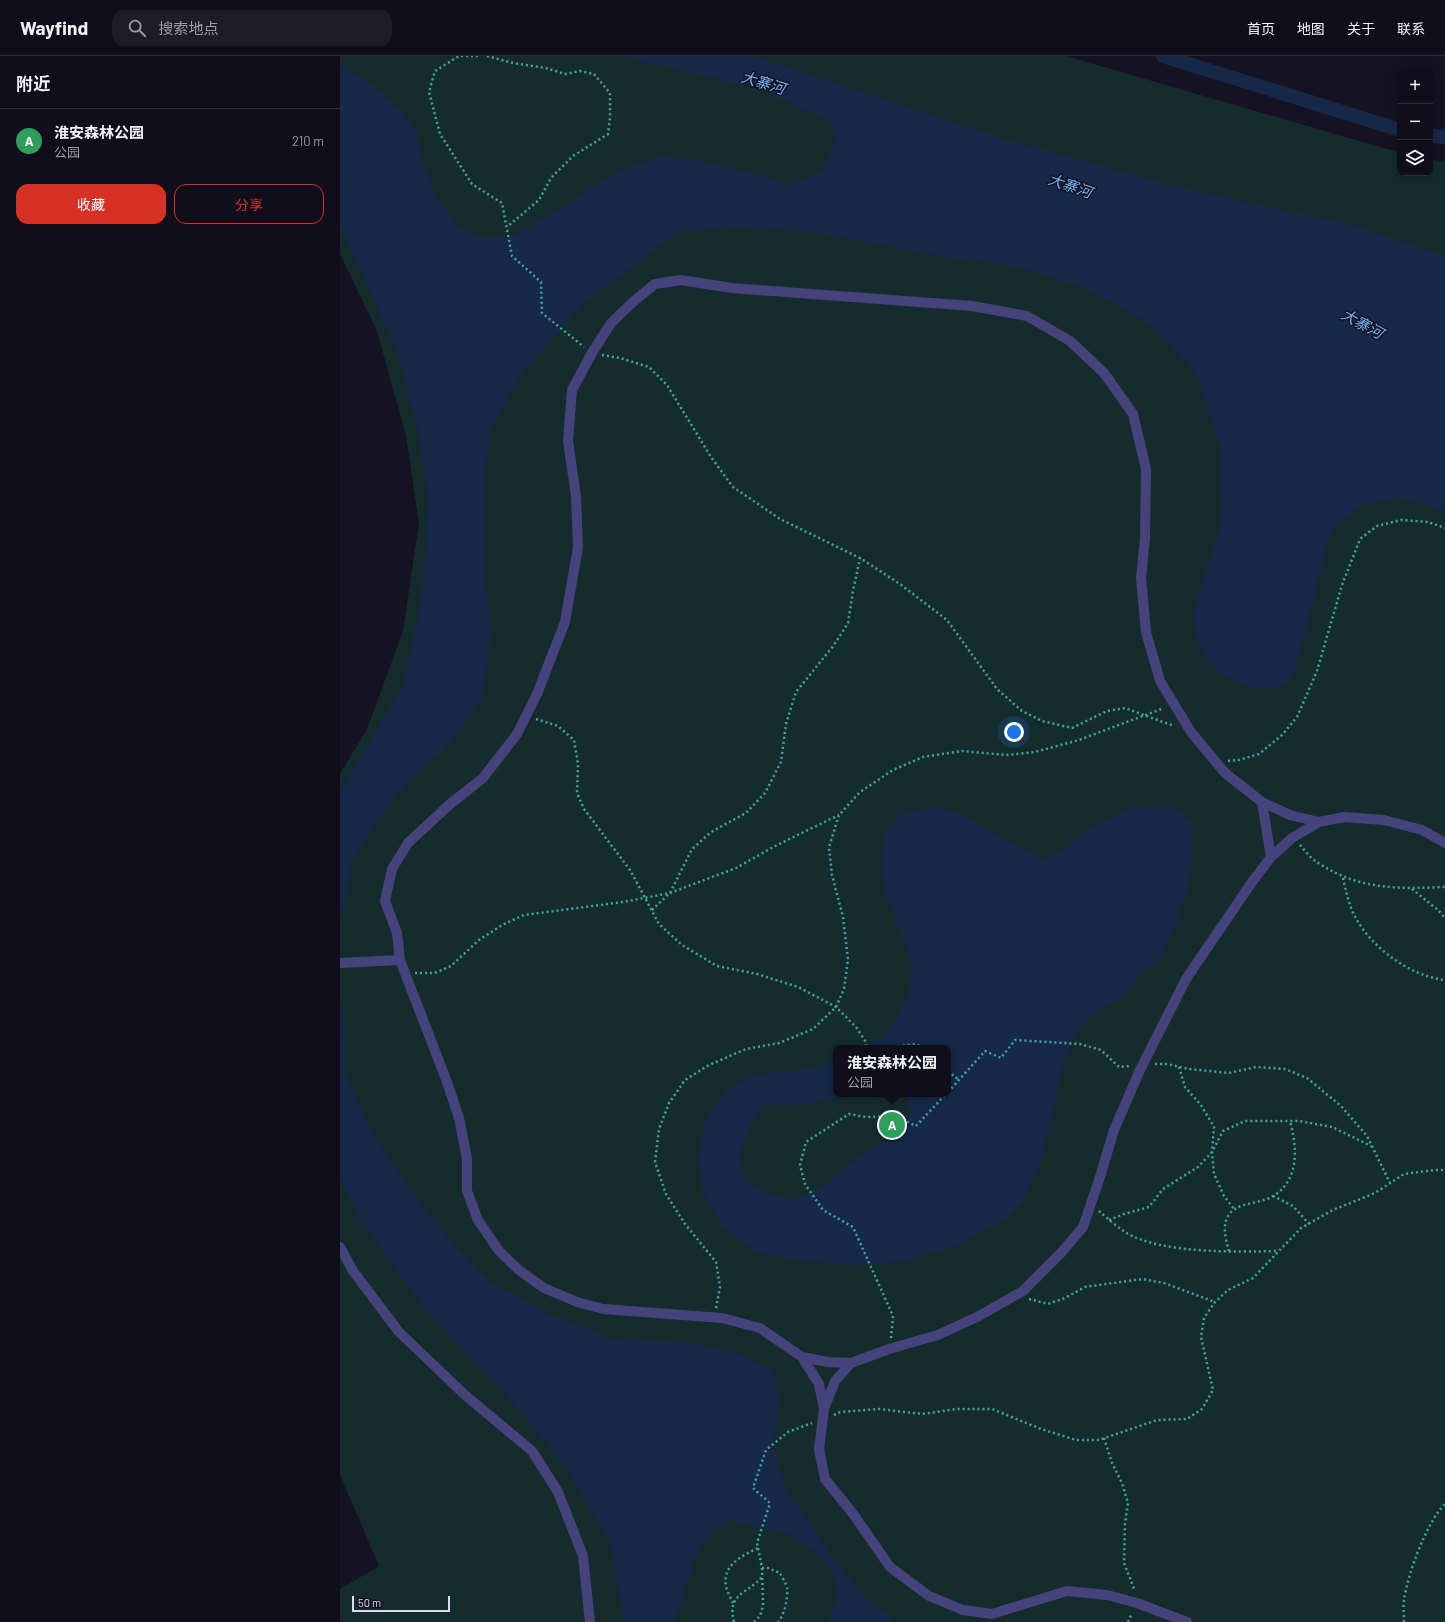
<!DOCTYPE html>
<html lang="zh">
<head>
<meta charset="utf-8">
<style>
	:root { --surface:#100e1a; --page:#1e1c27; --text:#f1f3f6; --muted:#9c9ca2; --line:#302e39; --accent:#d93025 }
	body { margin:0; font-family:Barlow,"Noto Sans SC",sans-serif; background:var(--page); color:var(--text) }
	.controls { position:absolute; right:12px; top:12px; display:grid; overflow:hidden; border-radius:8px; box-shadow:0 2px 10px #0003 }
	.controls button { width:36px; height:36px; display:grid; place-items:center; padding:0; border:0; border-bottom:1px solid var(--line); background:var(--surface); color:var(--text); font:20px sans-serif }
	.scale { position:absolute; left:12px; bottom:10px; width:98px; box-sizing:border-box; padding-left:4px; border:2px solid #ddd9fa; border-top:0; font-size:11px; line-height:14px; white-space:nowrap; color:#ddd9fa; -webkit-text-stroke:3px #151223; paint-order:stroke }
	.you { position:absolute; left:674px; top:676px; width:14px; height:14px; margin:-10px; border:3px solid #fff; border-radius:50%; background:#1a73e8; box-shadow:0 0 0 6px #1a73e833 }
	.badge { display:grid; place-items:center; width:26px; height:26px; border-radius:50%; background:var(--accent); color:#fff; font-size:13px; font-weight:700 }
	.pin { position:absolute; translate:-50% -50%; border:2px solid #fff; box-shadow:0 1px 4px #0006 }
	.popup { position:absolute; left:493px; top:989px; width:118px; height:52px; box-sizing:border-box; display:grid; place-content:center; border-radius:8px; background:var(--surface); filter:drop-shadow(0 1px 3px #0005); font-size:13px; white-space:nowrap; color:var(--muted) }
	.popup b { font-size:15px; color:var(--text) }
	.popup::after { content:''; position:absolute; left:50%; top:100%; margin-left:-8px; border:8px solid transparent; border-top-color:var(--surface) }
	.list { margin:0; padding:0; list-style:none }
	h2 { display:flex; justify-content:space-between; align-items:center; height:52px; margin:0; padding:0 16px; font-size:17px }
	h2 small { font-size:13px; font-weight:400; color:var(--muted) }
	.list li { display:grid; grid-template-columns:26px 1fr auto; gap:12px; align-items:center; box-sizing:border-box; height:64px; padding:0 16px; border-top:1px solid var(--line) }
	.list b { display:block; font-size:15px; white-space:nowrap }
	.list p { margin:0; font-size:13px; white-space:nowrap; color:var(--muted) }
	.list em { font-size:13px; font-style:normal; color:var(--muted) }
	.actions { display:flex; gap:8px; padding:12px 16px }
	.actions a { flex:1; padding:9px 0; border:1px solid var(--accent); border-radius:12px; text-align:center; font-size:14px; color:var(--accent) }
	.actions .main { background:var(--accent); color:#fff }
	.icon { flex:none; width:22px; height:22px; fill:none; stroke:currentColor; stroke-width:2; stroke-linecap:round; stroke-linejoin:round }
	.map { position:relative; flex:none; width:1105px; height:1566px; overflow:hidden }
	header { display:flex; align-items:center; gap:24px; box-sizing:border-box; height:56px; padding:0 20px; background:var(--surface); border-bottom:1px solid var(--line) }
	header strong { font-size:19px }
	nav { display:flex; gap:22px; margin-inline-start:auto; font-size:14px }
	.search { width:280px; height:36px; background:var(--page); display:flex; align-items:center; gap:10px; box-sizing:border-box; padding:0 14px; border-radius:12px; color:var(--muted); font-size:15px }
	main { display:flex }
	aside { flex:1; background:var(--surface) }
	.map>svg:first-child { display:block }
	.green { fill:#152c2c; fill-rule:evenodd }
	.water { fill:#172948 }
	.lines { fill:none; stroke-linecap:round; stroke-linejoin:round }
	.canal { stroke:#172948; stroke-width:14 }
	.path { stroke:#3fa8a4; stroke-width:2.5; stroke-dasharray:2 3; stroke-linecap:butt }
	.minor { stroke:#46437c; stroke-width:10 }
	.labels { text-anchor:middle; stroke-width:3; stroke-linejoin:round; paint-order:stroke }
	.water-label { font-size:15px; font-style:italic; fill:#74b2ec; stroke:#151223 }
</style>
</head>
<body>
<header>
<strong>Wayfind</strong>
<div class="search"><svg class="icon" aria-label="search" viewBox="0 0 24 24"><circle cx="10" cy="10" r="6"/><path d="M15 15l6 6"/></svg>搜索地点</div>
<nav><a>首页</a><a>地图</a><a>关于</a><a>联系</a></nav>
</header>
<main>
<aside>
<h2>附近<small></small></h2>
<ul class="list">
<li><span class="badge" style="background:#2e9e5b">A</span><div><b>淮安森林公园</b><p>公园</p></div><em>210 m</em></li>
</ul>
<div class="actions"><a class="main">收藏</a><a>分享</a></div>
</aside>
<div class="map">
<svg width="1105" height="1566" viewBox="0 0 1105 1566">
	<rect width="100%" height="100%" fill="#151223"/>
	<path class="green" d="M0,0H726L1040,91L1060,96V117H1090V103L1105,106V1566H0V1533L39,1510L0,1419V718L27,673L63,575L79,467L66,380L37,275L0,198ZM496,992H608V1038H496Z"/>
	<path class="water" d="M281,0H414L658,81L845,133L1014,169L1105,200V454L1058,441L1019,451L991,474L964,582L953,621L940,632H909L876,615L857,587L853,558L882,463L879,386L857,319L811,268L745,232L678,211L607,201L480,177L400,171L337,177L241,250L179,321L151,374L146,406L145,471L146,530L151,583L141,647L104,693L74,718L33,771L12,805L0,867V735L63,629L78,562L85,504L88,440L77,373L58,299L9,187L0,172V9L27,25L62,56L77,75L84,107L98,145L121,173L145,182L170,181L191,170L228,148L251,131L283,113L320,100L367,106L412,117L449,129L481,116L496,86L489,65L420,33Z
		M595,750L628,762L669,786L704,803L728,790L748,773L791,751L832,750L853,767V792L849,830L834,873L821,902L800,919L787,936L766,950L739,971L724,1006L703,1098L684,1144L666,1162L614,1191L560,1206L516,1209L464,1205L417,1197L380,1168L361,1131L358,1101L365,1064L388,1032L413,1019L463,1014L496,1005V1038H498L497,1040L471,1048L425,1049L412,1065L400,1096L404,1122L418,1134L439,1142L458,1143L473,1137L486,1129L511,1107L534,1090L555,1081L570,1059L567,1040L565,1038H608V992H524L547,976L569,938L572,905L544,835L542,805L543,778L563,756Z
		M0,943L2,953L6,1020L36,1083L73,1138L105,1179L152,1228L210,1259L275,1283L353,1287L398,1297L433,1314L440,1339L433,1391L445,1431L490,1497L528,1545L557,1566H488L497,1538L492,1513L473,1494L446,1476L412,1470L389,1463L372,1475L356,1500L336,1559V1566H284L271,1488L226,1412L163,1334L90,1259L19,1162L0,1121Z"/>
	<g class="lines">
		<path class="canal" d="M823,0L1060,74
			M1090,80L1105,81"/>
		<path class="path" d="M138,0H119L95,15L89,36L100,78L132,128L162,147L172,200L201,226L202,257L244,291
			M147,0L173,7L206,12L225,18L240,15L254,18L270,37V62L268,78L233,100L211,122L199,144L168,170
			M262,299L280,302L309,311L327,329L371,401L393,431L440,463L520,502L560,528L607,564L657,633L682,655L702,665L732,672L767,655L785,652L834,670
			M196,663L218,670L234,684L238,708L237,737L244,753L290,814L319,868L342,889L377,910L417,918L458,931L496,951L516,971L526,986V992
			M888,705L899,704L919,698L942,679L957,661L977,615L1002,529L1020,483L1037,470L1061,464L1088,466L1105,472
			M960,789C966,796 972,804 980,808C1020,834 1059,833 1105,831
			M1003,822C1005,831 1007,840 1010,849C1022,885 1067,920 1105,924
			M1072,833L1098,854L1105,862
			M312,854L330,837L352,793L371,776L406,757L425,737L441,706L446,668L456,636L494,589L508,567L513,535L520,502
			M75,917H95L111,910L139,884L162,869L184,859L283,846L330,837L396,812L437,789L499,759
			M543,992L577,988L581,992
			M815,1008H827L849,1013L889,1017L916,1011L945,1013L967,1022L1001,1050L1027,1080L1050,1127
			M839,1011L845,1031L861,1049L874,1071L872,1096L874,1118L884,1140L894,1153
			M608,1015L619,1024
			M608,1036L645,995L661,1002L675,984L740,988L761,994L779,1011L791,1010
			M933,1140L953,1150L969,1168
			M759,1155C767,1162 776,1170 785,1176C820,1198 897,1196 938,1195
			M769,1164L784,1158L809,1151L823,1133L858,1111L872,1096L883,1075L905,1065H959L992,1071L1031,1090
			M889,1195C885,1182 880,1162 895,1153C906,1146 922,1147 933,1140C960,1124 957,1091 950,1065
			M689,1243L708,1248L725,1242L745,1231L802,1223L824,1227L875,1246
			M376,1252L380,1231L376,1206L345,1168L326,1138L315,1106L319,1073L329,1047L345,1024L369,1009L406,993L439,987L473,973L496,951L504,933L508,903L503,861L492,819L489,791L499,759L520,736L553,714L583,701L622,695L666,699L695,696L739,684L824,652
			M551,1282L553,1260L513,1171L483,1154L465,1128L460,1109L466,1086L509,1058L526,1061L554,1060L576,1070L606,1038
			M494,1359L500,1356L539,1353L582,1358L617,1353H652L701,1373L736,1384H759L817,1364L847,1363L862,1353L873,1334L861,1281L864,1262L875,1246L888,1234L913,1222L961,1172L993,1154L1035,1137L1064,1118L1094,1114H1105
			M764,1382L772,1407L782,1427L788,1447L785,1468L784,1507L795,1535
			M422,1512H428L440,1517C442,1521 446,1527 447,1532C448,1542 445,1558 438,1566
			M393,1547C391,1542 387,1536 386,1530C382,1509 402,1500 418,1492
			M394,1566C387,1537 406,1539 422,1521
			M414,1566L420,1560L423,1550L422,1512L417,1487L430,1447L413,1432L426,1394L448,1376L472,1367
			M788,1566L792,1557
			M1064,1566C1064,1559 1063,1551 1064,1544C1067,1520 1087,1465 1105,1448"/>
		<path class="minor" d="M922,746L931,801
			M0,907L60,904
			M0,1191L13,1215L59,1276L125,1339L192,1395L218,1436L243,1500L250,1566
			M462,1301L488,1306L511,1307L549,1293L598,1279L639,1260L683,1235L721,1197L743,1171L760,1121L774,1074L800,1014L846,923L912,826L931,801L952,782L979,766
			M484,1353L495,1325L511,1307
			M847,1566L797,1547L767,1539L727,1535L652,1558L623,1554L589,1540L550,1511L514,1459L485,1423L479,1393L484,1353L479,1328L462,1301L420,1272L382,1262L263,1253L237,1246L204,1232L180,1215L159,1195L138,1164L127,1135V1103L119,1062L107,1026L60,904L57,877L45,845L52,813L68,787L110,748L143,722L177,678L197,638L225,566L238,491L236,440L228,385L232,334L252,297L271,267L294,245L315,228L341,224L392,232L632,250L687,260L730,285L764,317L793,358L806,413L805,482L801,522L806,576L820,625L851,676L885,717L922,746L950,759L979,766L1004,761L1044,764L1082,774L1105,787"/>
	</g>
	<g class="labels">
		<g class="water-label">
			<text transform="translate(423 27) rotate(17)" y="5">大寨河</text>
			<text transform="translate(730 130) rotate(19)" y="5">大寨河</text>
			<text transform="translate(1022 268) rotate(29)" y="5">大寨河</text>
		</g>
	</g>
</svg>
<div class="controls">
<button>+</button>
<button>−</button>
<button><svg class="icon" aria-label="layers" viewBox="0 0 24 24"><path d="M12 4l9 5-9 5-9-5zM3 14l9 5 9-5"/></svg></button>
</div>
<div class="scale">50 m</div>
<div class="you"></div>
<div class="pin badge" style="left:552px;top:1069px;background:#2e9e5b">A</div>
<div class="popup"><b>淮安森林公园</b>公园</div>
</div>
</main>
</body>
</html>
